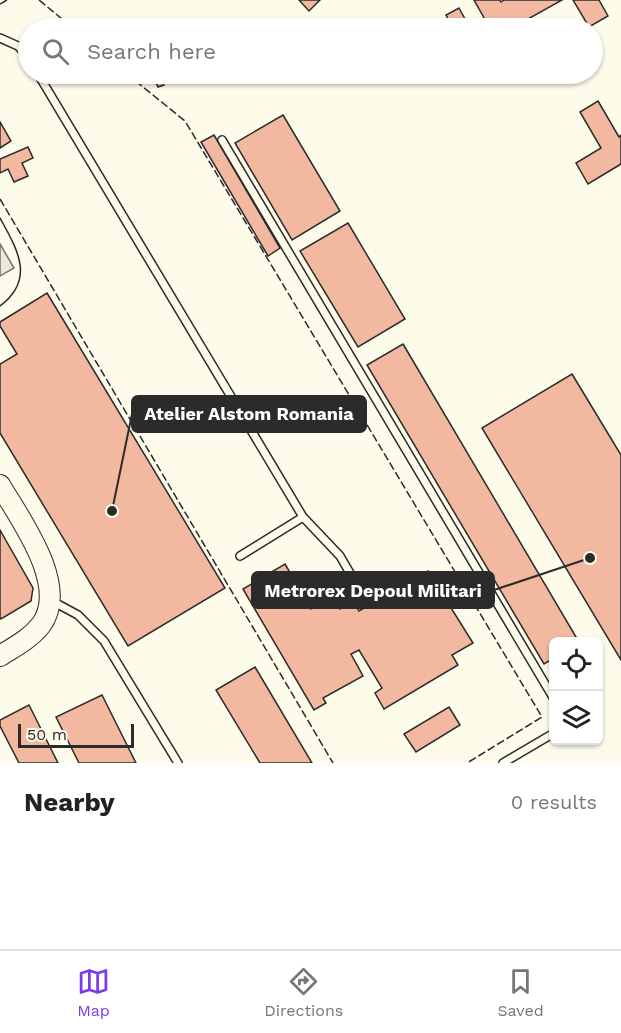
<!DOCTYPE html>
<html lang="en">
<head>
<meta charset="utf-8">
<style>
	:root { --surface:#fff; --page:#f2f2f2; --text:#222; --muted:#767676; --line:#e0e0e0; --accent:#7c3aed }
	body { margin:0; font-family:"Work Sans",sans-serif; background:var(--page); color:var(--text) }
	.controls { position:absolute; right:18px; bottom:18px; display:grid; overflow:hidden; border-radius:9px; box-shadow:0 2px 4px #0004 }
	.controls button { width:54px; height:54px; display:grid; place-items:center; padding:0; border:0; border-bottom:2px solid var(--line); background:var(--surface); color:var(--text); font:30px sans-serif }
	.scale { position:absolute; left:18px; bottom:15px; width:116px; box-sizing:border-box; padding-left:6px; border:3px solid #2b2b2b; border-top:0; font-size:16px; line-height:21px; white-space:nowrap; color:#2b2b2b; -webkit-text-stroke:4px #fdfbea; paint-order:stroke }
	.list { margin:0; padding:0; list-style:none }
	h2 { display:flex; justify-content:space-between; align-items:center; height:78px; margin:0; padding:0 24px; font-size:26px }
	h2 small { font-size:20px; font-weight:400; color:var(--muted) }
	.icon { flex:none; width:33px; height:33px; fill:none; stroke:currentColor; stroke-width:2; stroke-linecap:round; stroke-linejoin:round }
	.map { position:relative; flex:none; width:621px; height:763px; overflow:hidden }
	.search { position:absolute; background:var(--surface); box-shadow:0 2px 4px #0004; left:18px; right:18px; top:18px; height:66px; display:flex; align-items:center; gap:15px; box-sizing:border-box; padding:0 21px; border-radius:33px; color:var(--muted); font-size:22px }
	.sheet { height:186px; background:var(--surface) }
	nav { display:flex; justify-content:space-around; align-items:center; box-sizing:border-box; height:84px; border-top:2px solid var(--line); background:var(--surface); font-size:16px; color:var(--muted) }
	nav a { display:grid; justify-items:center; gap:3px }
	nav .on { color:var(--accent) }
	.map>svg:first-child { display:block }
	.parking { fill:#eceadb; stroke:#74746e; stroke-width:1.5 }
	.building { fill:#f2b8a0; stroke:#2b2b2b; stroke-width:1.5 }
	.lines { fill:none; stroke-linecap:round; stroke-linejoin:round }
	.lane-casing { stroke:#2b2b2b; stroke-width:10 }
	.secondary-casing { stroke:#2b2b2b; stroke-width:22 }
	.lane { stroke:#fdfbea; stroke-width:7 }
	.secondary { stroke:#fdfbea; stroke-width:20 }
	.tram { stroke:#2b2b2b; stroke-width:1.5 }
	.fence { stroke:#2b2b2b; stroke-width:1.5; stroke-dasharray:8 3; stroke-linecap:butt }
	.leader { fill:none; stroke:#2b2b2b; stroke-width:2 }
	.callout-dot { fill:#2b2b2b; stroke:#fdfbea; stroke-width:2 }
	.callout { fill:#2b2b2b; stroke:#2b2b2b; stroke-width:2 }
	.callout-label { font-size:18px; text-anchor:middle; font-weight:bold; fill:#fff }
</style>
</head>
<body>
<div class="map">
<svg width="621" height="763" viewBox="0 0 621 763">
	<rect width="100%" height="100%" fill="#fdfbea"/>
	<path class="parking" d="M0,244L14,268L0,276Z"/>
	<path class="building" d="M299,0H320L309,11Z
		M474,0H500L501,2L504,0H562L512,28H482L488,25Z
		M573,0H599L608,16L589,27Z
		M459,8L470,28H453L446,15Z
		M152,74H158L164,85L158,87Z
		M598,101L619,137L621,135V164L588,184L576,163L601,148L580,112Z
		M283,115L340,211L292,240L235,143Z
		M0,122L11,141L0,148Z
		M214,135L280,248L268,256L201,142Z
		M28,147L33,158L22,163L28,176L14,182L8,169L0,173V159Z
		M348,223L405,319L358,347L300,251Z
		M47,293L225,588L128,646L0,433V364L17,354L0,326V322Z
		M403,344L579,642H554V658L544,664L367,365Z
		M572,374L621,455V660L482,428Z
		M0,530L33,588L31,601L1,619L0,617Z
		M285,564L311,609L332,596L340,609L353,601L359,611L428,571L473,643L452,655L458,665L384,709L375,693L382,688L359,650L351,654L363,676L323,698L326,703L314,710L243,589Z
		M255,667L312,763H260L216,690Z
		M102,695L136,763H79L56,717Z
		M29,705L58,763H19L0,726V720Z
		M449,707L460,725L416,752L404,734Z"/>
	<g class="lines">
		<g class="lane-casing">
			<path id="lane" d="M0,38L18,46L28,57
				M38,74L303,517L240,556
				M222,140L554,699
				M303,517L340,556L365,599
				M52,601L78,615L104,641L178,763
				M503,763L554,733"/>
		</g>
		<g class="secondary-casing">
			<path id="secondary" d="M0,485C20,519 70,586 41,625C30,639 14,647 0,656"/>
		</g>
		<use href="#lane" class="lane"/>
		<use href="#secondary" class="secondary"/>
		<path class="tram" d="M0,218C17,249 36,279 0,306"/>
		<path class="fence" d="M39,0L73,28
			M0,4L7,0
			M127,74L185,121L542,717L467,763
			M0,199L333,763"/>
	</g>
	<path class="leader" d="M112 511L132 414M590 558L494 590"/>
	<g class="callout-dot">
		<circle cx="112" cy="511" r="6"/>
		<circle cx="590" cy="558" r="6"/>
	</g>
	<g class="callout">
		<rect x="132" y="396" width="234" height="36" rx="6"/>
		<rect x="252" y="572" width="242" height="36" rx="6"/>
	</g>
	<g class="callout-label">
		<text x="249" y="420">Atelier Alstom Romania</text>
		<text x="373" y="597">Metrorex Depoul Militari</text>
	</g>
</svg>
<div class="controls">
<button><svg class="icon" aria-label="locate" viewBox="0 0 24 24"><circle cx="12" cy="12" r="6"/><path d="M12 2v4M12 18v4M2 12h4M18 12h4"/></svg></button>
<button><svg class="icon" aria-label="layers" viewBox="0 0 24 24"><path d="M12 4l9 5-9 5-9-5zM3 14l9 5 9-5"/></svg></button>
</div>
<div class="scale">50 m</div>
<div class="search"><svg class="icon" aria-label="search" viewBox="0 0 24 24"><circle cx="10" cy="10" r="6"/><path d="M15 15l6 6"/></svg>Search here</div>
</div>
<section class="sheet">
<h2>Nearby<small>0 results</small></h2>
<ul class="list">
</ul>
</section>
<nav>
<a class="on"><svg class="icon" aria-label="map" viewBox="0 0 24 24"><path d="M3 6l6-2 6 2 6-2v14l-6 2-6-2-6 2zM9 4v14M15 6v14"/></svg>Map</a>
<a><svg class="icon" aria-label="directions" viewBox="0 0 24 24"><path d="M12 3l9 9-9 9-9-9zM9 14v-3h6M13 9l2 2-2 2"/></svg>Directions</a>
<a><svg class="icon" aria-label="saved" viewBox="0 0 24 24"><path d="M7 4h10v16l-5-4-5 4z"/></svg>Saved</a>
</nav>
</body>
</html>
